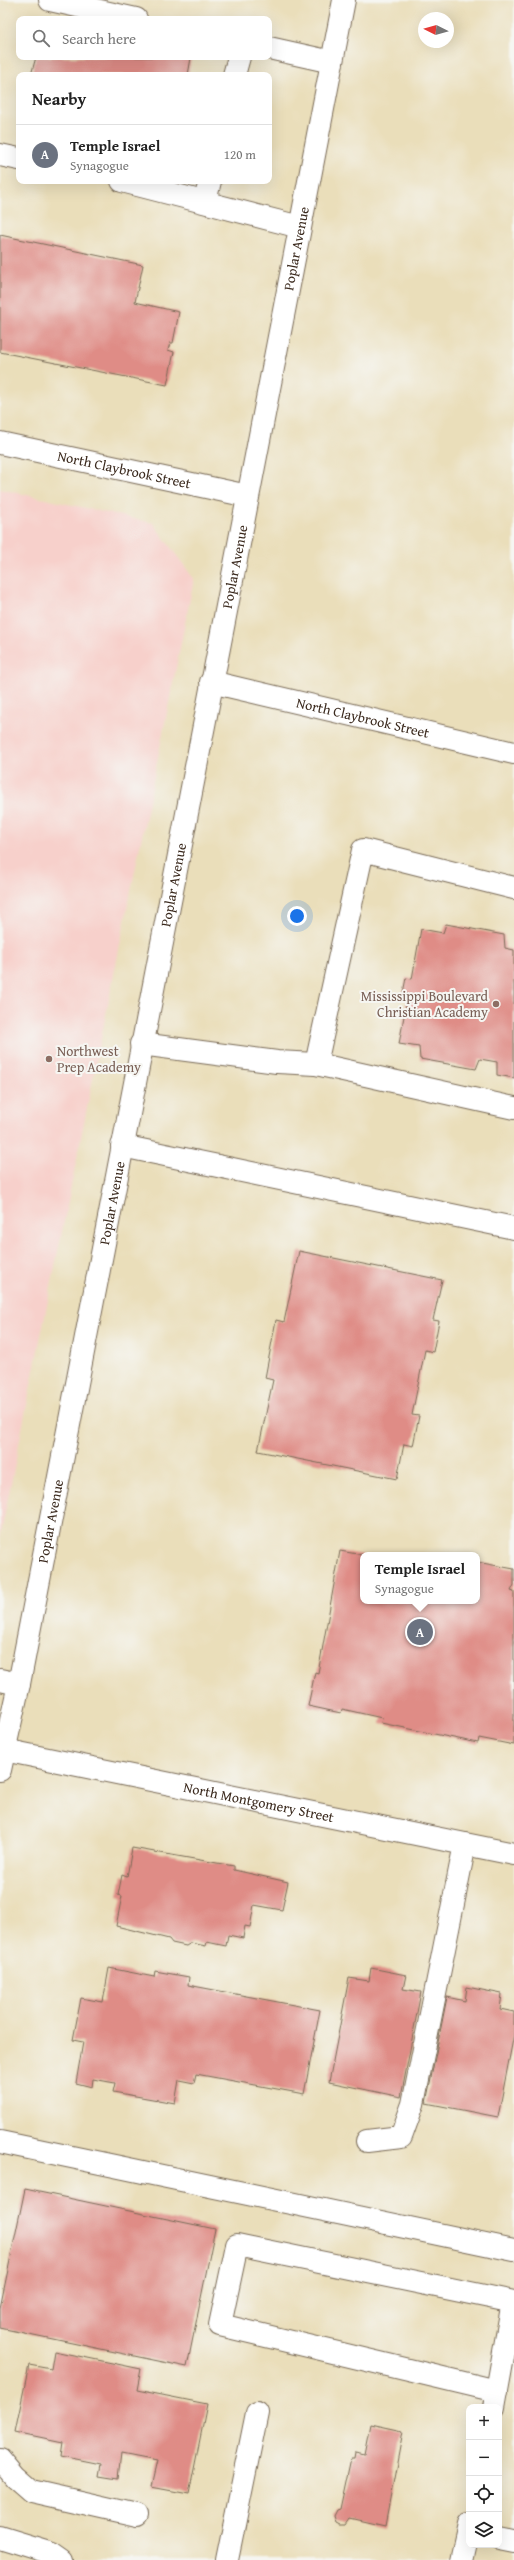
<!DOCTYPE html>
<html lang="en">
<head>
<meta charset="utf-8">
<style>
	:root { --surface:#fff; --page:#f2f2f2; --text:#222; --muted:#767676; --line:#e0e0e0; --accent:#d1495b }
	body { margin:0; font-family:"Gentium Book Plus",serif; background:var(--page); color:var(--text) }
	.controls { position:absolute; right:12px; bottom:12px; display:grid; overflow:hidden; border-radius:8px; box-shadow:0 4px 16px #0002 }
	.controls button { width:36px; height:36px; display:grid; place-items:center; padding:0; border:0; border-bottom:1px solid var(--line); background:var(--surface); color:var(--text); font:20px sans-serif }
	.compass { position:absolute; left:418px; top:12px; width:36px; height:36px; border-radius:50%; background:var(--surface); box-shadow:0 4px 16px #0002; rotate:275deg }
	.you { position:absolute; left:297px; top:916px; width:14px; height:14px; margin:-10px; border:3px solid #fff; border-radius:50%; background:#1a73e8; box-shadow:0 0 0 6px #1a73e833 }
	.badge { display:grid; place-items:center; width:26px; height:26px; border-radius:50%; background:var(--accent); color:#fff; font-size:13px; font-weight:700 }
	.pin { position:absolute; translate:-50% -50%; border:2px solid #fff; box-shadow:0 1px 4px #0006 }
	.popup { position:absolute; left:360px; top:1552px; width:120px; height:52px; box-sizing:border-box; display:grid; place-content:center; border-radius:8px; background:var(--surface); filter:drop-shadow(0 1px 3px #0005); font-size:13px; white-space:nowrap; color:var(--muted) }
	.popup b { font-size:15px; color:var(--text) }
	.popup::after { content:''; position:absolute; left:50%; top:100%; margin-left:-8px; border:8px solid transparent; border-top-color:var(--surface) }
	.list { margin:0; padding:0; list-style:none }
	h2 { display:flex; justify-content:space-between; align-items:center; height:52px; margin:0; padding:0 16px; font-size:17px }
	h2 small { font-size:13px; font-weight:400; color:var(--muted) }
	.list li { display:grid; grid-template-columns:26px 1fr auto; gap:12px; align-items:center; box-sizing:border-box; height:60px; padding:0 16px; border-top:1px solid var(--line) }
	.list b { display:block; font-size:15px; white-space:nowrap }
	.list p { margin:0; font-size:13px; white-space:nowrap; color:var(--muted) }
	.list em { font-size:13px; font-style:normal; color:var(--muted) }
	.icon { flex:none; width:22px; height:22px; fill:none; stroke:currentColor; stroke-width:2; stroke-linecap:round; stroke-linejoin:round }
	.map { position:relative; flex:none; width:514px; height:2560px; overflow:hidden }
	.search { position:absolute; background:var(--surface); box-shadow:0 4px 16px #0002; left:16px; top:16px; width:256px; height:44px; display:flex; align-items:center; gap:10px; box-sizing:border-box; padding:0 14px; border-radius:8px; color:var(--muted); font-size:15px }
	.panel { position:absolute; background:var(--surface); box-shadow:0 4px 16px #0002; left:16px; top:72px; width:256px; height:112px; border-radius:8px }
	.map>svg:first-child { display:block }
	.built { fill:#f7d0cb }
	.building { fill:#df8c86 }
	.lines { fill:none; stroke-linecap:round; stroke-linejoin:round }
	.minor-casing { stroke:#786955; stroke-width:24 }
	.major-casing { stroke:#786955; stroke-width:24 }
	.minor { stroke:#fff; stroke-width:22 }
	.major { stroke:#fff; stroke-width:22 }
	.education-dot { fill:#8d6e63; stroke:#f6f6f2; stroke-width:1.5 }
	.labels { text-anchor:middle; stroke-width:4; stroke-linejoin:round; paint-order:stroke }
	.street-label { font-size:14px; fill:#3b2a1e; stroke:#f6f6f2 }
	.education-label { font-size:14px; fill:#785e54; stroke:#f6f6f2; text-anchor:end }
</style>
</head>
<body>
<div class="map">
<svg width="514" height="2560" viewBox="0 0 514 2560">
	<rect width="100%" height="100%" fill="#f6f6f2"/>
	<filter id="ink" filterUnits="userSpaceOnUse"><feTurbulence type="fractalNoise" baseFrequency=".025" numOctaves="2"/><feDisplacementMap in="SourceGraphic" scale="8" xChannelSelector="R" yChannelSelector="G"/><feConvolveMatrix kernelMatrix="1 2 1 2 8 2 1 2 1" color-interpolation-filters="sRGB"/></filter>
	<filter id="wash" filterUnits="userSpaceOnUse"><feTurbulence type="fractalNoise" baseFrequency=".012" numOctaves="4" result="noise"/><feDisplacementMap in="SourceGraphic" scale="16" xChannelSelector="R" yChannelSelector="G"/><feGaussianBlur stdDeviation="0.9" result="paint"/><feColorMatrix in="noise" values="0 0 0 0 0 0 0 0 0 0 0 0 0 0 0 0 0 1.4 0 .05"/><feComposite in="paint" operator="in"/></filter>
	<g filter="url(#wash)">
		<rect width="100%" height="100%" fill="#eadeba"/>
		<path class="built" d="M0,489L153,523L194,579L0,1538Z"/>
		<g id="blocks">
			<path class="building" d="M36,57H187L191,58L188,75H31Z
				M0,235L143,265L135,302L179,312L173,343H170L168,350L174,352L167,385L0,352Z
				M446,924L504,935L505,948L514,950V1078L497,1075V1062L480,1059L476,1069L420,1059L419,1047L399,1044L408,994L403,993L406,978L412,979L421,929L443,933Z
				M299,1251L442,1280L433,1320L439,1321L433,1352L425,1350L412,1415L419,1416L413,1446L404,1444L397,1479L258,1451L273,1380L265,1378L276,1320L284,1322Z
				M340,1551L363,1555V1601H477V1562L514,1569V1585L511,1591L514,1592V1745L479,1738L478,1743L381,1723L382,1718L342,1709L341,1713L308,1706L315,1672L318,1673Z
				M132,1848L234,1866V1870L288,1882L282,1910L254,1905L250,1927L245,1926L243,1938L228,1935L226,1946L207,1942L206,1946L191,1943L186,1946L172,1943L169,1939L116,1926L122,1896L118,1895L122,1875L127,1877Z
				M109,1968L154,1977L155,1971L189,1977L188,1985L320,2010L304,2094L196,2074L194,2083L179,2080L175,2103L113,2092L115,2083L93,2079L92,2087L76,2083L83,2042L73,2040L81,1998L103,2002Z
				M371,1968L406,1975L403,1989L421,1992L401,2097L329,2082L349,1978L369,1981Z
				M467,1987L502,1994L500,2009L514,2012V2034L498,2117L426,2103L447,1997L465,2001Z
				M25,2189L215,2229L187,2367L0,2328V2308Z
				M54,2351L141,2369L137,2390L207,2404L189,2494L151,2487L157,2461L121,2454L118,2479L99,2476L101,2464L61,2456L63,2442L15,2432L29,2365L51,2369Z
				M371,2424L403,2431L385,2526L350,2518L346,2524H340L336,2522L334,2516L337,2510L340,2509L351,2458H354L355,2452L365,2454Z"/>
		</g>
	</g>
	<g filter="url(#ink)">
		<use href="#blocks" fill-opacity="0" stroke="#786955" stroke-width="1"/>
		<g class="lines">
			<g class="minor-casing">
				<g id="minor">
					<path d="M50,0L136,19"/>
					<path d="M269,48L332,62"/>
					<path d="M234,75L239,57"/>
					<path d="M0,155L19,159"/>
					<path d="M122,181L300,227"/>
					<path d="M205,201L210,181"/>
					<path id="s1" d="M0,443L248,496"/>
					<path id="s2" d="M211,682L514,753"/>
					<path d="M514,888L363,850L316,1064L514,1108"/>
					<path d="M141,1044L277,1062L316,1064"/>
					<path d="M122,1146L514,1228"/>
					<path d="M0,1680L19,1684"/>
					<path id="s3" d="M4,1750L514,1854"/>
					<path d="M367,2141L401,2137L413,2104L465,1844"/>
					<path d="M0,2142L514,2250"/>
					<path d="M497,2391L220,2325L237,2245L514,2302"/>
					<path d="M494,2407L513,2302"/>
					<path d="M0,2459L15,2477L31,2491L137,2515"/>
					<path d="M499,2539L514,2542"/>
					<path d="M227,2560L257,2413"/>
					<path d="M461,2560L469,2525"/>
				</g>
			</g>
			<g class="major-casing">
				<g id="major">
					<path id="s4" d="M0,1770L19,1684L344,0"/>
					<path d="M0,2537L52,2553L62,2560"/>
				</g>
			</g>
			<use href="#minor" class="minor"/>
			<use href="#major" class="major"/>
		</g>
	</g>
	<g class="education-dot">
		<circle cx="496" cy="1004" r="4"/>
		<circle cx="49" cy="1059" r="4"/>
	</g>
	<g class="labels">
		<g class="street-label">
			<text dy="5" stroke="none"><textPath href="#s4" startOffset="1550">Poplar Avenue</textPath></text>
			<text dy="5" stroke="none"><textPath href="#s1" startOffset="127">North Claybrook Street</textPath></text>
			<text dy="5" stroke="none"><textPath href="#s4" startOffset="1226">Poplar Avenue</textPath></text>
			<text dy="5" stroke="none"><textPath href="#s2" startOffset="156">North Claybrook Street</textPath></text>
			<text dy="5" stroke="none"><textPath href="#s4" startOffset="902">Poplar Avenue</textPath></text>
			<text dy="5" stroke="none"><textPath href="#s4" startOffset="578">Poplar Avenue</textPath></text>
			<text dy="5" stroke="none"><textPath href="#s4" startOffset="254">Poplar Avenue</textPath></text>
			<text dy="5" stroke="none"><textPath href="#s3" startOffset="260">North Montgomery Street</textPath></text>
		</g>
		<g class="education-label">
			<text x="488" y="1001">Mississippi Boulevard<tspan x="488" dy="16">Christian Academy</tspan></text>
			<text x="57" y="1056" text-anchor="start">Northwest<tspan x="57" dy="16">Prep Academy</tspan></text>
		</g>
	</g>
</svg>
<div class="controls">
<button>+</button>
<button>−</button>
<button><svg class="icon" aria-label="locate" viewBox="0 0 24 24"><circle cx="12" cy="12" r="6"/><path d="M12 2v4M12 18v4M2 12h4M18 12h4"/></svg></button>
<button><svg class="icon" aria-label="layers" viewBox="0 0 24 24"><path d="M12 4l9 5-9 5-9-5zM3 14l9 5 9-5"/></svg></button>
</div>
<svg class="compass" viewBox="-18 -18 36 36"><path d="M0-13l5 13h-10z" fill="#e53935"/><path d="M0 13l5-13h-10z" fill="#767676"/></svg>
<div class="you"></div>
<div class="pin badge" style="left:420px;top:1632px;background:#6b7280">A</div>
<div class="popup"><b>Temple Israel</b>Synagogue</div>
<div class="search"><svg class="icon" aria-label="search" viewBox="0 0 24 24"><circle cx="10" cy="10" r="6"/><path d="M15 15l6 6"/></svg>Search here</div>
<section class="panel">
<h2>Nearby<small></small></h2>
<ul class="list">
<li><span class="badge" style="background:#6b7280">A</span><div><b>Temple Israel</b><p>Synagogue</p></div><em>120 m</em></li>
</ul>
</section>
</div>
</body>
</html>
